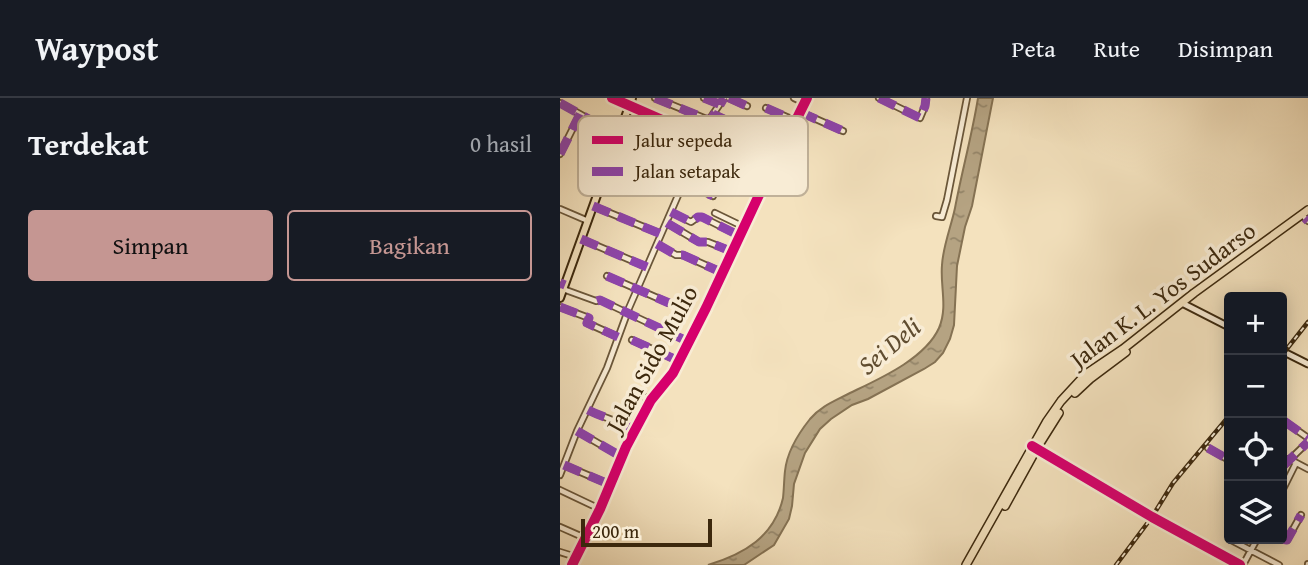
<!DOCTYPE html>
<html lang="id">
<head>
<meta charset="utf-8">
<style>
	:root { --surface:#171b24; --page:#20242c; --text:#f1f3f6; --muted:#9ea1a6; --line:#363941; --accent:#c59692 }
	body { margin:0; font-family:"Gentium Book Plus",serif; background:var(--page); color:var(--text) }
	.controls { position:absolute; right:21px; bottom:21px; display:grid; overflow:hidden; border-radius:7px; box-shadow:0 4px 18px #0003 }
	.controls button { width:63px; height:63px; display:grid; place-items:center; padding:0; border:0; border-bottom:2px solid var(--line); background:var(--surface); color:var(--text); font:35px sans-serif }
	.scale { position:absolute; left:21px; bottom:18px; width:131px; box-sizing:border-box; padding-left:7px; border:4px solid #3c280d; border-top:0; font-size:19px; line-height:24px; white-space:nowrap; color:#3c280d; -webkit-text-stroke:5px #f8ecd5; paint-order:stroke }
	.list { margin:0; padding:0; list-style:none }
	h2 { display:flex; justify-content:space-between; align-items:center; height:91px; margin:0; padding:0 28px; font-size:30px }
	h2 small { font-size:23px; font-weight:400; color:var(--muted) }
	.actions { display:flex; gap:14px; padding:21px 28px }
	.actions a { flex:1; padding:16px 0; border:2px solid var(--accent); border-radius:7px; text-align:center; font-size:24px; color:var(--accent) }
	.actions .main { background:var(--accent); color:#111 }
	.icon { flex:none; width:38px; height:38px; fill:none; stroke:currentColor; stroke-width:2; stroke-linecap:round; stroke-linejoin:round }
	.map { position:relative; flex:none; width:748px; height:467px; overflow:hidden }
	header { display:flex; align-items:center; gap:42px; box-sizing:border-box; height:98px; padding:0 35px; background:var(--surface); border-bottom:2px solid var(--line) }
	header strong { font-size:33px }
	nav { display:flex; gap:38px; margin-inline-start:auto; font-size:24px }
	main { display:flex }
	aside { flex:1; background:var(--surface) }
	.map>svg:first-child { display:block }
	.water { fill:url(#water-ripples); stroke:#857253; stroke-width:2 }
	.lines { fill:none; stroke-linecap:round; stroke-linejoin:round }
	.street-casing { stroke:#6a5639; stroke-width:8 }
	.secondary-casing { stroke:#3c280d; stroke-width:9 }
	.primary-casing { stroke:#3c280d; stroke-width:10 }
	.highway-casing { stroke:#3c280d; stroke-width:10 }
	.street { stroke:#f8ecd5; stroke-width:4.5 }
	.secondary { stroke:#f8ecd5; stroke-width:5 }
	.primary { stroke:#f4e2be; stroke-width:6 }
	.highway { stroke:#f4e2be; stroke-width:7 }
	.rail-casing { stroke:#3c280d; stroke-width:4.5 }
	.rail { stroke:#f8ecd5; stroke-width:2; stroke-dasharray:5; stroke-linecap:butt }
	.quiet { stroke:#8e44ad; stroke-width:9; stroke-dasharray:18 9; stroke-linecap:butt }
	.cycleway-casing { stroke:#f8ecd5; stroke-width:15 }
	.cycleway { stroke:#d6006c; stroke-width:10 }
	.labels { text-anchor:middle; stroke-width:7; stroke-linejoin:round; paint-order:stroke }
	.street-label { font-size:24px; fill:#3c280d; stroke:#f8ecd5 }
	.water-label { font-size:26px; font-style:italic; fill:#604d30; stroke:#f8ecd5 }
	.key { fill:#f8ecd5; stroke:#c0b199; stroke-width:2 }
	.key-label { font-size:19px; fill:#3c280d }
</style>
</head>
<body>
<header>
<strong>Waypost</strong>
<nav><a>Peta</a><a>Rute</a><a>Disimpan</a></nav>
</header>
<main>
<aside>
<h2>Terdekat<small>0 hasil</small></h2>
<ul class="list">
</ul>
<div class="actions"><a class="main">Simpan</a><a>Bagikan</a></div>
</aside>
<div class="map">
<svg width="748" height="467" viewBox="0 0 748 467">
	<defs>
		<pattern id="water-ripples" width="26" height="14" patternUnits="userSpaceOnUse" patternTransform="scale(1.75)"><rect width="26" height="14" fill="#b5a382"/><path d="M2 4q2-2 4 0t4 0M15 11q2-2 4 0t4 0" fill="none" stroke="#948569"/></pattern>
	</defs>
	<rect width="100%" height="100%" fill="#f4e2be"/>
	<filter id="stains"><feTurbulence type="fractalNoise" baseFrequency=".00286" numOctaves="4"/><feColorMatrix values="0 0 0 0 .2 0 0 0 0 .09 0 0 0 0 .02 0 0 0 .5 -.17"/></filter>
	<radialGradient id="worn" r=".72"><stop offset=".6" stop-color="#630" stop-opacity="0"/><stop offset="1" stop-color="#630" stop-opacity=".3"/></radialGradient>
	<path class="water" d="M418,0H433L412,108L405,129L397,168L394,227L390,241L383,255L375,264L364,271L308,301L292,307L271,321L260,331L245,355L234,386L232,408L229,421L214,447L184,467H148C184,456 214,439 223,400C224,391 224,382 225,373C227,354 238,336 250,321C261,308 275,303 290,295C319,281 365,261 379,230C388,209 380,188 382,167C383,148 391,129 395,110C402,73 412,37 418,0Z"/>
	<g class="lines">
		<g class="street-casing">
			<path id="street" d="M52,0L141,39L183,59L186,54L214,67
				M95,0L149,22
				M144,0L159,6
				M169,0L187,8
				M234,0L245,5
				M319,0L360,20L365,8L366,0
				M0,5L59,38
				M206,10L236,23
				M240,14L283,33
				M153,16L177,27
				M61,32L133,63L199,97
				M142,38L149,22L164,0
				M53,54L69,60L81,67
				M0,56L20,16
				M133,64L143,40
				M45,74L80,89
				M124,85L153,98
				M101,86L120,94
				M33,108L101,136
				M0,111L28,123
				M111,114L131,124L138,119H142L180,138
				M155,115L184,129
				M376,118L382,119L387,102L407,0
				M745,120L748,123
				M107,125L139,144H148L173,154
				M21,141L87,169
				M97,146L116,157H123L163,175
				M47,178L109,205
				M3,191L36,203L40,202L129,244
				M0,209L29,220L27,225L58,239
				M72,242L119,263
				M80,297L91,302
				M28,312C44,320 59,323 75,332
				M724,323L748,340
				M17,333L62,359
				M648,350L669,362
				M729,361L748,371
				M4,367L51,387
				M722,369L748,344
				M0,377L17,333L47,270L69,210L133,63
				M0,392L40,411
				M722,393L736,365
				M0,429L25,440
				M722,441L727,442L741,417
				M671,442L719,467
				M0,454L16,459
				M12,467L40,411L66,349L91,302L113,275L146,210L199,97L247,0
				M683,467L697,441
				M748,467V466"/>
		</g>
		<g class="secondary-casing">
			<path id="secondary" d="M622,205L669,229
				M722,253L748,266
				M477,350L592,419L680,467"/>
		</g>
		<g class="primary-casing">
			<path id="primary" d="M0,200L72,0"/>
		</g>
		<g class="highway-casing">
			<path id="highway" d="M515,295L530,281L566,254
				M445,408L477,350L499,315
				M406,467L487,323L501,303L526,276L563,251L634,195L748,112"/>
		</g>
		<use href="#street" class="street"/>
		<use href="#secondary" class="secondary"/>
		<use href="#primary" class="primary"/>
		<use href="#highway" class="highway"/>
		<g class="rail-casing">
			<path id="rail" d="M722,257L748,224
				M556,467L592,419L613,385L669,318"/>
		</g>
		<use href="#rail" class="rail"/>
		<path class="quiet" d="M95,0L149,22
			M144,0L159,6
			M169,0L187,8
			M319,0L360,20L365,8L366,0
			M0,5L59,38
			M206,10L236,23
			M240,14L283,33
			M153,16L177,27
			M146,30L164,0
			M61,32L133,63L199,97
			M53,54L69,60L81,67
			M0,56L20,16
			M45,74L80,89
			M124,85L153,98
			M101,86L120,94
			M33,108L101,136
			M111,114L131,124L138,119H142L180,138
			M745,120L748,123
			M107,125L139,144H148L173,154
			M21,141L87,169
			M97,146L116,157H123L163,175
			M47,178L109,205
			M0,185L5,187
			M37,203L40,202L129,244
			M0,209L29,220L27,225L58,239
			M72,242L119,263
			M28,312C44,320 59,323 75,332
			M724,323L748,340
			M17,333L62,359
			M648,350L669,362
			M4,367L51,387
			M722,369L748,344
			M722,441L727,442L741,417"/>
		<g class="cycleway-casing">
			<path id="cycleway" d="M52,0L141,39L183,59L186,54L214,67
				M472,348L592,419L680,467
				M12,467L40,411L66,349L91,302L113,275L146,210L199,97L247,0"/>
		</g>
		<use href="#cycleway" class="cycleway"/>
	</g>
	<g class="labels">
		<g class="street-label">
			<text transform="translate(603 197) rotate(-37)" y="8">Jalan K. L. Yos Sudarso</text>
			<text transform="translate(92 261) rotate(-61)" y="8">Jalan Sido Mulio</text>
		</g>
		<g class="water-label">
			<text transform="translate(329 248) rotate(-40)" y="9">Sei Deli</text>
		</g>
	</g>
	<rect x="18" y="18" width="230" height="80" rx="10" class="key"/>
	<rect x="32" y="38" width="31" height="8" fill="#d6006c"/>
	<rect x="32" y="69" width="31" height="9" fill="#8e44ad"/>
	<g class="key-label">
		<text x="75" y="49">Jalur sepeda</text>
		<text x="75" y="80">Jalan setapak</text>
	</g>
	<rect width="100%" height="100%" filter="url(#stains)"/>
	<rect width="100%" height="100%" fill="url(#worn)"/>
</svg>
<div class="controls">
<button>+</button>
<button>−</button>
<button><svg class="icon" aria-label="locate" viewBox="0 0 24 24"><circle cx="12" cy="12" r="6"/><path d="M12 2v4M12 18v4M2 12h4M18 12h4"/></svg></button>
<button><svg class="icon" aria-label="layers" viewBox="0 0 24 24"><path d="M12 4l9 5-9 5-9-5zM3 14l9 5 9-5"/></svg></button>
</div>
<div class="scale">200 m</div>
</div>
</main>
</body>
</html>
